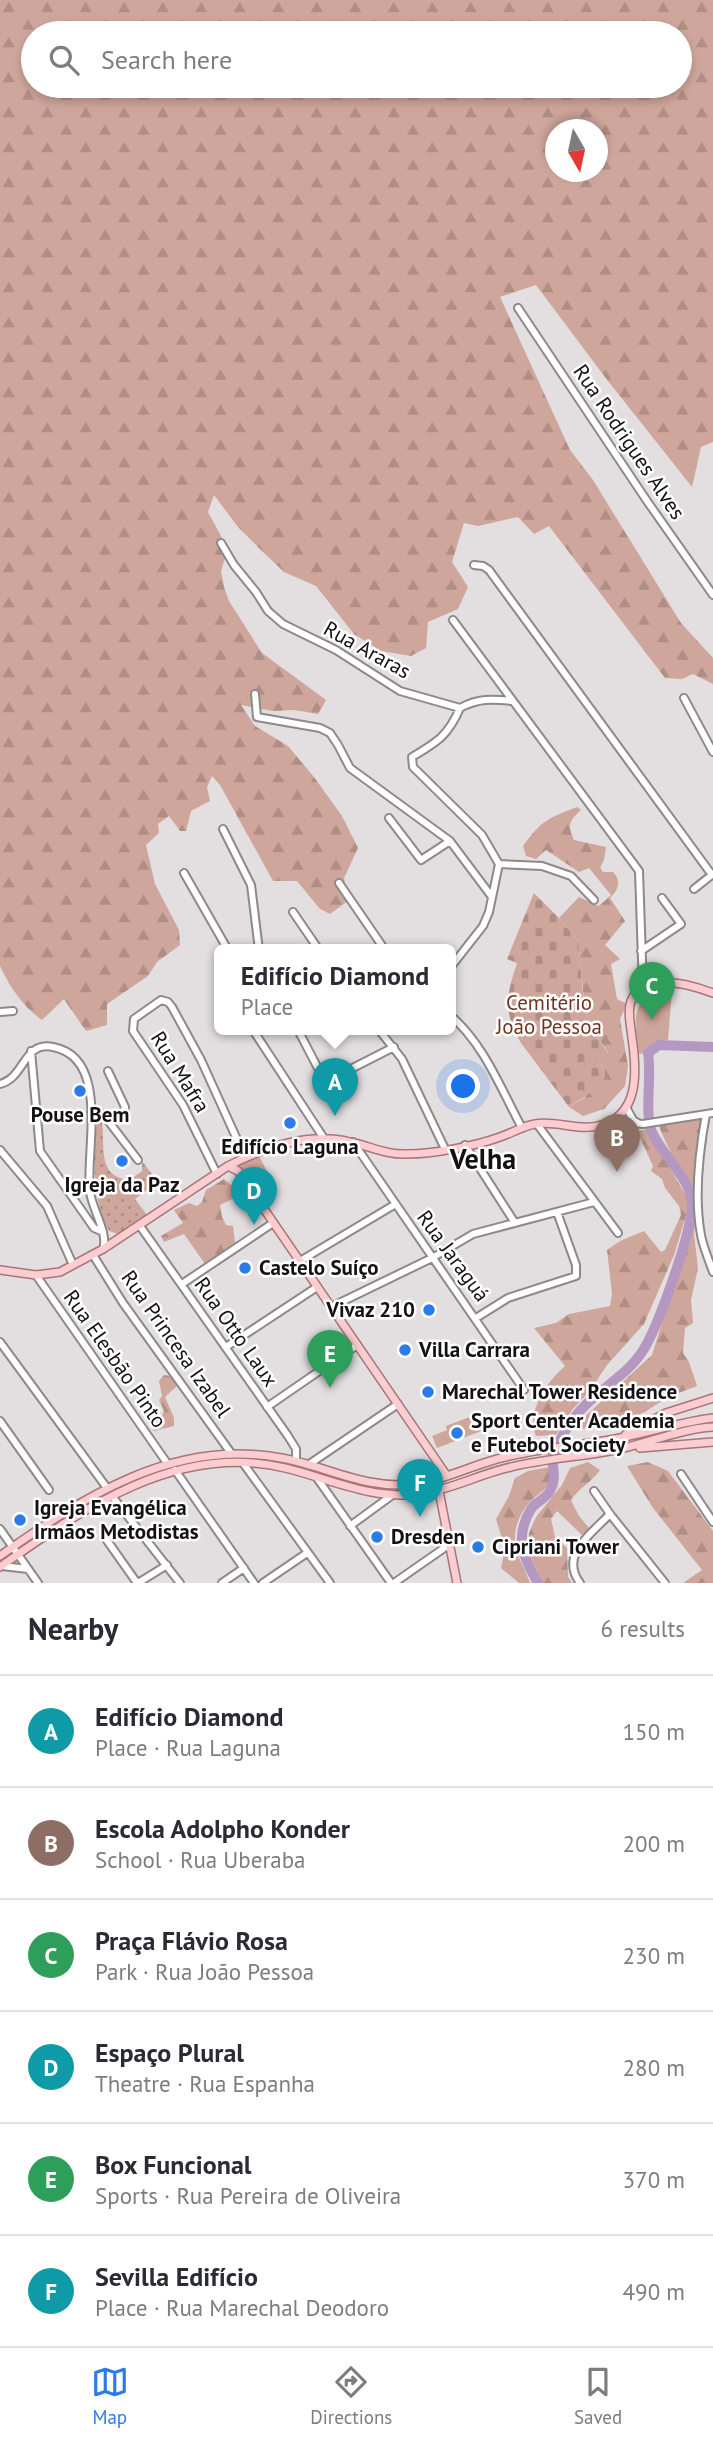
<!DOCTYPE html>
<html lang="en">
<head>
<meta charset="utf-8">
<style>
	:root { --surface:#fff; --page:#f7f7f7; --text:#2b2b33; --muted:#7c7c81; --line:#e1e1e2; --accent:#2b7ce7 }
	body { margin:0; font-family:"PT Sans",sans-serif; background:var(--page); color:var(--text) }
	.compass { position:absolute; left:545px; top:119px; width:63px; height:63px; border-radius:50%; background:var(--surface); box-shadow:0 4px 10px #0003; rotate:171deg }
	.you { position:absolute; left:464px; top:1087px; width:24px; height:24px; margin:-18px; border:5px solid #fff; border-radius:50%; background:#1a73e8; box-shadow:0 0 0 10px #1a73e833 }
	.badge { display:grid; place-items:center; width:46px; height:46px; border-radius:50%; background:var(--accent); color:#fff; font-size:23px; font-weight:700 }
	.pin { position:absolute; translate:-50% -58px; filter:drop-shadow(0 2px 4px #0008) }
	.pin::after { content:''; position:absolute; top:37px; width:24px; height:21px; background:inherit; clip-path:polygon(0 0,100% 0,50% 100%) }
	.popup { position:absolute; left:214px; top:944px; width:242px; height:91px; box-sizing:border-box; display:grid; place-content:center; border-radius:10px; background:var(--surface); filter:drop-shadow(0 2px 5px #0005); font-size:23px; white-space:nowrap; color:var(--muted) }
	.popup b { font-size:26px; color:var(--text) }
	.popup::after { content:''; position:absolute; left:50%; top:100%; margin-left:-14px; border:14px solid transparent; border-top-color:var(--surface) }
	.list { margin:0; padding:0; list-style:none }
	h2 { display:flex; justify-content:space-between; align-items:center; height:91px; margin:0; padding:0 28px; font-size:30px }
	h2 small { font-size:23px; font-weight:400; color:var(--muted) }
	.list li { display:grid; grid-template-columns:46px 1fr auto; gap:21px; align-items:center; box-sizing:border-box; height:112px; padding:0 28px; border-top:2px solid var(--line) }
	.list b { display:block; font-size:26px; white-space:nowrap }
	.list p { margin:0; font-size:23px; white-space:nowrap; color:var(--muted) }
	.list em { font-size:23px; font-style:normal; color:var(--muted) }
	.icon { flex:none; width:38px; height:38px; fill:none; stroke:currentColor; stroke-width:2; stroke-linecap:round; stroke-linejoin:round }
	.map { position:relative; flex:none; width:713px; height:1583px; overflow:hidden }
	.search { position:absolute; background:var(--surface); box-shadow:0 4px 10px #0003; left:21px; right:21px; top:21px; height:77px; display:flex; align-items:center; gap:18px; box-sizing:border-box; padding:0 24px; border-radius:38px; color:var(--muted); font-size:26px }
	.sheet { height:763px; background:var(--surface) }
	nav { display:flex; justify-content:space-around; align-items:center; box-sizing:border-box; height:98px; border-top:2px solid var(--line); background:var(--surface); font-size:19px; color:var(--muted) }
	nav a { display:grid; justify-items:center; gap:4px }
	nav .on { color:var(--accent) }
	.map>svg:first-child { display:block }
	.grass { fill:url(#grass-dots) }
	.forest { fill:url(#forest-firs); fill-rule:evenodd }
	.cemetery { fill:url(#cemetery-stones) }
	.park { fill:#cfa69b }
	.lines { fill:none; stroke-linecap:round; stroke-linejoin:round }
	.river { stroke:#b598c1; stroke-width:10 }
	.minor-casing { stroke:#8d898a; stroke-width:10 }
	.major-casing { stroke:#a87578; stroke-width:10 }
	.minor { stroke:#fff; stroke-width:6 }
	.major { stroke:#fbcdd0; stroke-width:7 }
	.poi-dot { fill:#2b7ce7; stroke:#fff; stroke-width:2.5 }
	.labels { text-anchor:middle; stroke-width:5; stroke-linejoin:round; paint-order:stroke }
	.street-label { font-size:21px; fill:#131111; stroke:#fff }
	.park-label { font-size:21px; fill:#733121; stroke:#fff }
	.poi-label { font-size:21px; font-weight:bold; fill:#131111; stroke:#fff; text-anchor:start }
	.district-label { font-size:28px; font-weight:bold; fill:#131111; stroke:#fff }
</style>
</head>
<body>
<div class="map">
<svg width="713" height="1583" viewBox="0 0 713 1583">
	<defs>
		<pattern id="grass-dots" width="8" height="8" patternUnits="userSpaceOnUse" patternTransform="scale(1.75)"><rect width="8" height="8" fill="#cfa69b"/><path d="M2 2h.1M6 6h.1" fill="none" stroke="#b18e84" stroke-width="1.8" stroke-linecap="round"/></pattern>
		<pattern id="forest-firs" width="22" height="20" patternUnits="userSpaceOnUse" patternTransform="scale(1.75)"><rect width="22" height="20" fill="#cfa69b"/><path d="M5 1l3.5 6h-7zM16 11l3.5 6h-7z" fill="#b18e84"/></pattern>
		<pattern id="cemetery-stones" width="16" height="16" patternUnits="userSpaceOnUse" patternTransform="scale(1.75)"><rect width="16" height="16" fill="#cfa69b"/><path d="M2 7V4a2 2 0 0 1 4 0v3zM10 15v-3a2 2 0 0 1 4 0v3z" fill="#b18e84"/></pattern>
	</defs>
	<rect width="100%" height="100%" fill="#e3dee0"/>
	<path class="grass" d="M97,1116L101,1118C107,1141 94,1177 130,1180L142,1171V1161L158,1182L135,1199L147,1215L118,1234L109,1231C90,1195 95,1156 97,1116Z"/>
	<path class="forest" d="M0,0H713V442L701,447L692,487L608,381L536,285L500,297L570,450L593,480L681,623L713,658V684L693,674L682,679L665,678L549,526L534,534L518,517L478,526L464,523L452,562L468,587L458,609L428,622L426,648L411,656L381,651L354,634L316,586L284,572L261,550L238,527L214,495L208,512L228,549L221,571L224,587L229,601L262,653L326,700L318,714L294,710L273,711L241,705L255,726L288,746L314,777L342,816L358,848L344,878L349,900L330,914L320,909L297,881H273L220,785L212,776L207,787L210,801L191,811L186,831H180L169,816L158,824L159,833L146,845L155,884L179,930L180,945L157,962L148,976L107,1004V1025L86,1031L64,999L42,1020C23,1007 10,987 0,966ZM33,33H680V86H33ZM556,130H598V172H556Z
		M577,807L581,810C569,821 567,825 574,840L606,847L604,860L600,868L603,872H613C622,881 618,891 610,898L625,921L605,945L620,959L611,964L617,999L627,1004L620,1019L628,1066L625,1086L604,1109L583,1116L569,1107L584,1098L605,1075L599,1059L608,1052C585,1021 583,1001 581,964C580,956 578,950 579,942L559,918L579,897L599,906L611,895L589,868L579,872L546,850L536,859L526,856L523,846C543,819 547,819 577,807Z
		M701,1118L697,1187L693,1196C683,1172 668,1151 659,1126Z
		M648,1129L690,1203L674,1255L644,1324L607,1365L589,1392L572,1410L556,1435L536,1436C526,1411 547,1382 565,1366L534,1328L556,1323L569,1314L610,1306L612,1294L607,1250L620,1241L644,1231L661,1252L665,1250L681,1215L679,1206L665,1188L662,1179L651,1171L653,1166L637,1131Z
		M224,1179L242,1194L240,1197L232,1199L220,1205L222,1217L226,1225L233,1226L235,1243L205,1264L184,1234L164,1242L161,1236L183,1223L174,1210L189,1203L197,1206L202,1202L206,1190Z
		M696,1215L694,1234L698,1268L691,1300L693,1323L685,1328L683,1353L689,1362L697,1386L668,1397L645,1412L618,1423L577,1430L580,1421L652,1355Z
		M164,1375L171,1376L177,1386L165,1397L174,1418V1426L154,1431L150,1425L161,1418L164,1411L159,1400L162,1396L159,1381Z
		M588,1462L600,1470C591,1483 580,1487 571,1500L579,1516L590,1529L582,1535L557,1511L551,1519L555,1537L567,1548L568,1577L572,1583H543L527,1550L529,1533L536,1517L562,1485L570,1468Z
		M648,1462L668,1471L713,1531V1583H683L702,1570L653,1508L627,1466Z
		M550,1467C553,1490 542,1489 530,1502C522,1510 515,1525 515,1536C514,1553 525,1568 530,1583H519L501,1568L505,1548L496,1519L509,1496L515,1478L528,1471Z"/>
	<path class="cemetery" d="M534,893L559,918L579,942C578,950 580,956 581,964C582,1000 586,1022 608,1053L599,1059L605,1075L602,1085L569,1107L521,1043C503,1012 506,996 517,963L507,959Z"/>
	<path class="park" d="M663,990H672L668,1040L654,1043L646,1053L639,1054C635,1025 628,999 663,990Z
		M259,1156L268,1173L251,1185L241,1171L240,1165Z
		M475,1415L481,1431L437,1448L432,1436L447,1430L446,1426Z"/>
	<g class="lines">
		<path class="river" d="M538,1583C523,1558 514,1537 531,1509C535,1502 546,1499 550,1491C558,1476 551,1468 553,1455C555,1447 569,1424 574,1418C593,1392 625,1378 642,1352C658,1328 691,1234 692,1206C693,1181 662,1155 652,1132C644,1114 652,1076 648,1053L659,1045L713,1047"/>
		<g class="minor-casing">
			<path id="minor" d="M518,308L647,501L713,595
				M221,543L234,565L256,592L268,611L283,624L336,650L400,691L460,708
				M474,565L483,566L489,570L712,875
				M453,620L639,871L643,989
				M255,694L257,717L320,728L330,733L338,745L350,768L450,841L492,897
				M684,698L713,752
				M460,708C478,698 492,699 512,701
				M389,818L421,860L450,841
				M223,829L251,885L259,950
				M499,864L542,866L571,876L594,900
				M184,873L228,950
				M339,883L385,950
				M694,889L713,874
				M293,912L319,950
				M641,951L681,924L662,898
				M450,968L483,926L489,912L499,864L482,835L413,767L412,757C437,742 448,736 460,708
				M0,1012L13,1011
				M450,1015C484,1044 501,1089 522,1128
				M253,1030L323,1137
				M298,1030L322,1076L327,1079L333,1078L394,1047
				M379,1030L402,1059L445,1149
				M31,1051L40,1151L94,1228L103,1232
				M108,1071L125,1107L123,1113L109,1122
				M0,1084C25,1078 23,1041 53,1047C111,1058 85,1151 90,1192C92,1209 109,1234 103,1249
				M626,1107L633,1120L638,1123
				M91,1112L103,1114L138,1160
				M706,1114C699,1152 694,1197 701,1235C703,1247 709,1260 713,1272
				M613,1121L643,1124L713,1113
				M537,1124L618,1233
				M353,1142L524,1390
				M465,1145L515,1223
				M0,1150L47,1206L73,1265
				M217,1174L183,1105L133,1031L134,1019L161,1000L168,1002L172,1007L201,1060L245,1157
				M140,1226L288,1436L296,1449V1461
				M93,1255L123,1303L231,1453
				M300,1261L394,1205
				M36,1275L167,1463
				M182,1284L273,1223
				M331,1307L432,1258L473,1234L594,1202
				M476,1318L508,1298L576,1276V1265L557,1212
				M0,1342L107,1488
				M226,1347L317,1287
				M267,1407L357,1345
				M0,1421L49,1490
				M243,1463L330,1583
				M308,1465L398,1404
				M175,1470L254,1583
				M681,1474L713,1522
				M317,1478L391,1583
				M594,1491L610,1514L665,1583
				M112,1496L180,1583
				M350,1526L391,1496
				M0,1529L38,1583
				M106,1539L137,1583
				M2,1566L28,1569
				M138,1583L167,1565
				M222,1583L244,1568
				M263,1583L307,1553
				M394,1583L450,1544
				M580,1583C559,1555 591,1534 610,1514"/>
		</g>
		<g class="major-casing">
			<path id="major" d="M228,1166L238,1171L447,1476
				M0,1270L36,1275L60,1272L103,1249L228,1166C266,1147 308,1132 350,1142C370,1146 386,1155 407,1154C434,1154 475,1146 500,1137C512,1133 523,1126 535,1124C556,1120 577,1131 598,1126C640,1117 637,1071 632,1038C631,1027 627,1012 631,1001C644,970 691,985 713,993
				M626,1434L666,1413L713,1398
				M640,1448L713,1442
				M439,1491L457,1583
				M0,1556C83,1497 174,1438 281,1458C327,1466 365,1490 414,1484C446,1480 474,1464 505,1457C541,1448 578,1446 615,1439C648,1433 680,1422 713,1418
				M0,1567C82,1509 178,1442 285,1468C331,1479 371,1500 419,1494C451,1490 479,1474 511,1467C543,1459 577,1457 610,1451C644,1445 678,1429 713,1427"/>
		</g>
		<use href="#minor" class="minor"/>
		<use href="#major" class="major"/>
	</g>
	<g class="poi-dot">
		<circle cx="80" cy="1091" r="7"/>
		<circle cx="290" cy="1123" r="7"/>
		<circle cx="122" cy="1161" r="7"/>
		<circle cx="245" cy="1268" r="7"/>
		<circle cx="429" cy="1310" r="7"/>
		<circle cx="405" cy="1350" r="7"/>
		<circle cx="428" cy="1392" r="7"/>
		<circle cx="457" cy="1433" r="7"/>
		<circle cx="20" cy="1520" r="7"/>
		<circle cx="377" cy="1537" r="7"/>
		<circle cx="478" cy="1547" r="7"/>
	</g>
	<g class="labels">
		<g class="street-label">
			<text transform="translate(629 442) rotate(56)" y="7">Rua Rodrigues Alves</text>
			<text transform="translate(367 650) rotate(29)" y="7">Rua Araras</text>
			<text transform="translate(180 1072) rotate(58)" y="7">Rua Mafra</text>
			<text transform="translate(453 1256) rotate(54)" y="7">Rua Jaraguá</text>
			<text transform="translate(236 1332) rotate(55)" y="7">Rua Otto Laux</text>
			<text transform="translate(176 1344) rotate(55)" y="7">Rua Princesa Izabel</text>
			<text transform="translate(115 1359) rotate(55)" y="7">Rua Elesbão Pinto</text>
		</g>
		<g class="park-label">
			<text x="549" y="1010">Cemitério<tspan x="549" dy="24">João Pessoa</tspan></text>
		</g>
		<g class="poi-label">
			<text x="80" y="1122" text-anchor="middle">Pouse Bem</text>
			<text x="290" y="1154" text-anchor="middle">Edifício Laguna</text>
			<text x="122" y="1192" text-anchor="middle">Igreja da Paz</text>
			<text x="259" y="1275">Castelo Suíço</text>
			<text x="415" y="1317" text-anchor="end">Vivaz 210</text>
			<text x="419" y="1357">Villa Carrara</text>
			<text x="442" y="1399">Marechal Tower Residence</text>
			<text x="471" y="1428">Sport Center Academia<tspan x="471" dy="24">e Futebol Society</tspan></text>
			<text x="34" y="1515">Igreja Evangélica<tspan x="34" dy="24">Irmãos Metodistas</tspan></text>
			<text x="391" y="1544">Dresden</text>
			<text x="492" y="1554">Cipriani Tower</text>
		</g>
		<g class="district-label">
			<text x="483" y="1169">Velha</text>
		</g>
	</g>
</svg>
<svg class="compass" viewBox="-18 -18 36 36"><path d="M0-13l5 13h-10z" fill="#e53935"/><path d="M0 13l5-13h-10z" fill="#7c7c81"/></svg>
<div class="you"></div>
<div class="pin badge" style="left:335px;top:1116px;background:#0f9aa8">A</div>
<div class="popup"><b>Edifício Diamond</b>Place</div>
<div class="pin badge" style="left:617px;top:1172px;background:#8d6e63">B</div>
<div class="pin badge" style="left:652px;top:1020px;background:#2e9e5b">C</div>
<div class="pin badge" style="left:254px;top:1225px;background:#0f9aa8">D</div>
<div class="pin badge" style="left:330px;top:1388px;background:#2e9e5b">E</div>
<div class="pin badge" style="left:420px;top:1517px;background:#0f9aa8">F</div>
<div class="search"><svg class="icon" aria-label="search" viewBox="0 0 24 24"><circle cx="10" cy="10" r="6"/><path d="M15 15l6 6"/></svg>Search here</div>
</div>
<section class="sheet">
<h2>Nearby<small>6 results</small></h2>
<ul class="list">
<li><span class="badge" style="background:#0f9aa8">A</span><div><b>Edifício Diamond</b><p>Place · Rua Laguna</p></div><em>150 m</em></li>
<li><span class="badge" style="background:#8d6e63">B</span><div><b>Escola Adolpho Konder</b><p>School · Rua Uberaba</p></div><em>200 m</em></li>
<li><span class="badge" style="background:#2e9e5b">C</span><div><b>Praça Flávio Rosa</b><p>Park · Rua João Pessoa</p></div><em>230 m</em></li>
<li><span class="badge" style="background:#0f9aa8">D</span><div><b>Espaço Plural</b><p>Theatre · Rua Espanha</p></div><em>280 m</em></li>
<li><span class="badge" style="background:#2e9e5b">E</span><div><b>Box Funcional</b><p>Sports · Rua Pereira de Oliveira</p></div><em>370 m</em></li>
<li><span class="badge" style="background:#0f9aa8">F</span><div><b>Sevilla Edifício</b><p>Place · Rua Marechal Deodoro</p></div><em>490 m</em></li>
</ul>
</section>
<nav>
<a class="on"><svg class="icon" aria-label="map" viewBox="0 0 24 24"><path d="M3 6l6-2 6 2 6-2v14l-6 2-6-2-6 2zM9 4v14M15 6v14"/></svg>Map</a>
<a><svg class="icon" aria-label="directions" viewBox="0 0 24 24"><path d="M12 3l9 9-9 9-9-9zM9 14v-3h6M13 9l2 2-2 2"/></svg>Directions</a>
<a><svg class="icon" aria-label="saved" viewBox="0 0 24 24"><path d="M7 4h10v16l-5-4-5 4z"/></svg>Saved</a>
</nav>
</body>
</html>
